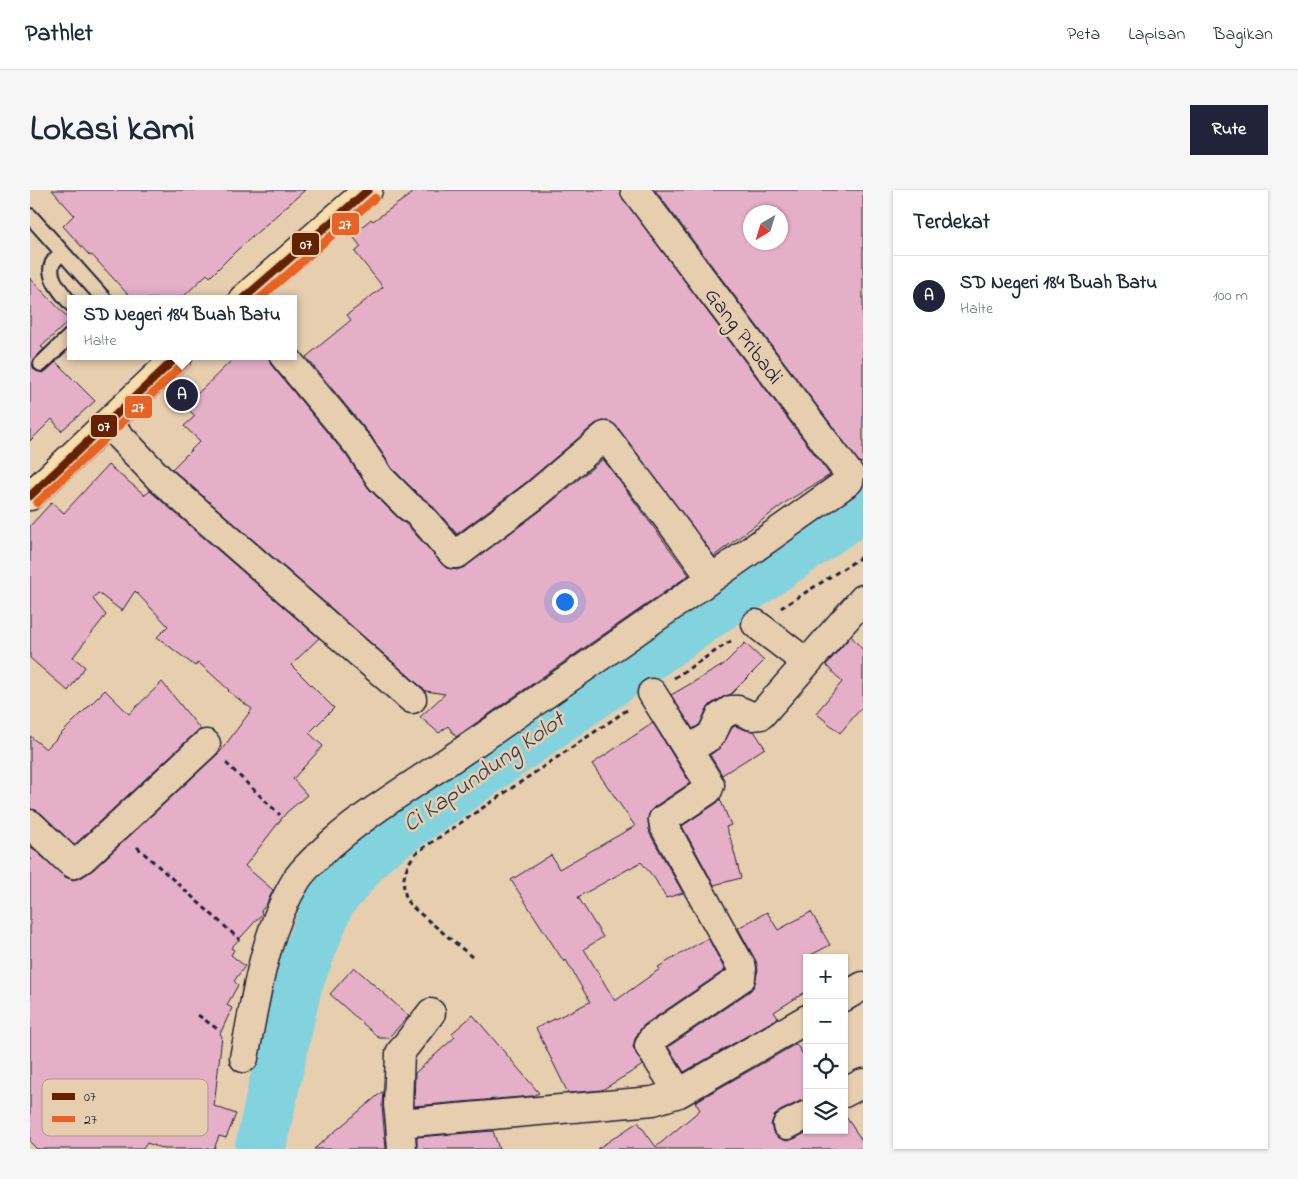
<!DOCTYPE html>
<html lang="id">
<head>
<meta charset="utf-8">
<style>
	:root { --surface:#fff; --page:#f6f6f7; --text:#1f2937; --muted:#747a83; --line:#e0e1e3; --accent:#22223b }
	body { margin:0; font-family:"Indie Flower",sans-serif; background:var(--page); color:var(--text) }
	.controls { position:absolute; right:15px; bottom:15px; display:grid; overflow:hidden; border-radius:0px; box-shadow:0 1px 4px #0004 }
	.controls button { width:45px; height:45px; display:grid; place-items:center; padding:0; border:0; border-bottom:1px solid var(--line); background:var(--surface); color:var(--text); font:25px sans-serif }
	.compass { position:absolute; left:713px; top:15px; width:45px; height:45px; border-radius:50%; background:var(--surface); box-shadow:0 1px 4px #0004; rotate:218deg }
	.you { position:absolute; left:534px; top:411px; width:18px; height:18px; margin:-12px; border:4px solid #fff; border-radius:50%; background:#1a73e8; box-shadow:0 0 0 8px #1a73e833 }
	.badge { display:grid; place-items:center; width:32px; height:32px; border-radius:50%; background:var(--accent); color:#fff; font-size:16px; font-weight:700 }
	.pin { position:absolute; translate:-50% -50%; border:2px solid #fff; box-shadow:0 1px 5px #0006 }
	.popup { position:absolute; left:37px; top:105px; width:230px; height:65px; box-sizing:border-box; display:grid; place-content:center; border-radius:0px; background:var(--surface); filter:drop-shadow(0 1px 4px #0005); font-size:16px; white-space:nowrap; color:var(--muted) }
	.popup b { font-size:19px; color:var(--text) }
	.popup::after { content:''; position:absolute; left:50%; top:100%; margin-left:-10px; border:10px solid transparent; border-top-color:var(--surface) }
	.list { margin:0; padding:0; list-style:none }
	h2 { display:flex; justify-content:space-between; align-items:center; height:65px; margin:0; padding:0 20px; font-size:21px }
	h2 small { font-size:16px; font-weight:400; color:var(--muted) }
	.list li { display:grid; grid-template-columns:32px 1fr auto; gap:15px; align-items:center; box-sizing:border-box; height:80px; padding:0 20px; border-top:1px solid var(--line) }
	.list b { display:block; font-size:19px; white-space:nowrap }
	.list p { margin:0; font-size:16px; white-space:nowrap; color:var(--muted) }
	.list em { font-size:16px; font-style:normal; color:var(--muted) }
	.icon { flex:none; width:28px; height:28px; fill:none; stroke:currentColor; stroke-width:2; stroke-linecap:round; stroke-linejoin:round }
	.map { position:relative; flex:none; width:833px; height:959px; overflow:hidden; border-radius:0px }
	header { display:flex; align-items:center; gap:30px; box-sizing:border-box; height:70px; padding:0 25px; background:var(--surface); border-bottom:1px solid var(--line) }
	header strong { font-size:24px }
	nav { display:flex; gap:28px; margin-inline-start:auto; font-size:18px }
	.intro { display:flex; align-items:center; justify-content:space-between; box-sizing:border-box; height:120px; padding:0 30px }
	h1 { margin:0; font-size:35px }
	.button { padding:12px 22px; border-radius:0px; background:var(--accent); color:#fff; font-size:18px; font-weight:700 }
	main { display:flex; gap:30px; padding:0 30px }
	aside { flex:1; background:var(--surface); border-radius:0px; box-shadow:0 1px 4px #0004 }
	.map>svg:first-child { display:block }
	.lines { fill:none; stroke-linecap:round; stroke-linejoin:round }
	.river { stroke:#83d3df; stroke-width:51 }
	.building { fill:#e4afc7; stroke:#22223b; fill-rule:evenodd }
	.lane-casing { stroke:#22223b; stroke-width:18 }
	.street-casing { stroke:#22223b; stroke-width:31 }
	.primary-casing { stroke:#22223b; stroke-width:31 }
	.path { stroke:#22223b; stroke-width:3; stroke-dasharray:5 4; stroke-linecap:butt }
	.lane { stroke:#e6ceae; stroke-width:14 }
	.street { stroke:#e6ceae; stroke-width:28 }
	.primary { stroke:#f8deab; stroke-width:28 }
	.bus-1-casing { stroke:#e6ceae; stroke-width:11 }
	.bus-2-casing { stroke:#e6ceae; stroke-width:11 }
	.bus-1 { stroke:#620; stroke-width:8 }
	.bus-2 { stroke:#e86223; stroke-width:8 }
	.labels { text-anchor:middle; stroke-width:5; stroke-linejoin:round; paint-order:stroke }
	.street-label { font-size:22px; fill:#22223b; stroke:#e6ceae }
	.water-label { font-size:24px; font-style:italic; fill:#313d54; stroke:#e6ceae }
	.key { fill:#e6ceae; stroke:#ab9a8c; stroke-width:1 }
	.key-label { font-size:14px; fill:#22223b }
	.line-badge { stroke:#e6ceae; stroke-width:2 }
	.badge-label { font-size:14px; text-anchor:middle; font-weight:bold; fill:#fff }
</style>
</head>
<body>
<header>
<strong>Pathlet</strong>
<nav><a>Peta</a><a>Lapisan</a><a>Bagikan</a></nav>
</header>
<div class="intro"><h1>Lokasi kami</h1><a class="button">Rute</a></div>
<main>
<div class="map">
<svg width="833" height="959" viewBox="0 0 833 959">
	<rect width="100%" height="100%" fill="#e6ceae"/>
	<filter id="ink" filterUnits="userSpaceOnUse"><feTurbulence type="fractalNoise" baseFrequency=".02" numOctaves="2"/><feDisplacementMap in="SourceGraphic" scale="10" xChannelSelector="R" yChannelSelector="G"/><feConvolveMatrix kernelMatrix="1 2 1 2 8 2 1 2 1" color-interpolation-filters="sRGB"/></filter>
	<g filter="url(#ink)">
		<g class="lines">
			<path class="river" d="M230,959L267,794L299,712L344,658L818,326L833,321"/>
		</g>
		<path class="building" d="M22,0H275L205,62L180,87L177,84L151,109H102L62,65L60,66L33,36L44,25Z
			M387,0H590L593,9L800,285L759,310L684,366L587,237L581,232L573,231L565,234L494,294L427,344L401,314L388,304L362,278L341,246L276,167L321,130L317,125L353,97L325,62L331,57L322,45L341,29L343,31Z
			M625,0H833V272L830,273ZM720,22H750V52H720Z
			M0,88L40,130L11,157L14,159L5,168L3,177L5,180L13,183L26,172L65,211L31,241L22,229L0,251Z
			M206,166H239L242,176L316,265L339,299L367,327L378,336L416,378L427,380L436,376L514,318L573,269L659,385L426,547L418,536L409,543L390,527L415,504L396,501L142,279L170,251L154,236L165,226L155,216Z
			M78,275L115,305L120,301L289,448L261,475L304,518L279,543L293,556L263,589L277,605L256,623L215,676L243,700L236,715L231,721L232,724L201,758L204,760L201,765L215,776L204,791L208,795L197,815L202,818L190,844L192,846L184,916L206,924L196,948L189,946L184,959H134L117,953L113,959H7L0,952V656L35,687L43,690L52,687L63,680L190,562L222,519L198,501L199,500L168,472L165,476L127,447L138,436L105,401L92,421L68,403L63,409L76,425L43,467L55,477L38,501L0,468V336L22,312L34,323Z
			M821,446L833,460V516L810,543L786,523L812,492L796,475Z
			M715,453L734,471L701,504L693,507L681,514L676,520L670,534L663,539L641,505L693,475Z
			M132,492L171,540L165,543L44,655L11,623L0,619V546L16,559L75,500L99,524Z
			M623,533L660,593L624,617L619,624L618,632L620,644L653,703L636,708L625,689L611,672L548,707L573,747L554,759L585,811L630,779L628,777L678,748L695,780L614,835L609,841L605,849L603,857L613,875L572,900L538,903L506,838L560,812L536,770L534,772L481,690L521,665L529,679L605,636L562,574Z
			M705,536L716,540L724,541L735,558L692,585L680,565L691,557L702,538Z
			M690,609L701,635L696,637L704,658H703L711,688L684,695L652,636L687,613Z
			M737,722L748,740L781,722L800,755L777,767V801L744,822L748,828L654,882L638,857L720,801L724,796L728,780L726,771L708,738Z
			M324,777L379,826L358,848H349L300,804Z
			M443,825L509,903L502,906L384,916L385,883L425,847L422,843Z
			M766,854L777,870V910L770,911L750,921L744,926L741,935L743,942L749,948L757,951L764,949L781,940H814V924L833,952V959H567L608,932L626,957L670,920L665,912Z
			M353,901L352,917L356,959H284Z
			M463,941L469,959H387V947Z"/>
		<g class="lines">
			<g class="lane-casing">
				<path id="lane" d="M0,26L74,109
					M32,62C30,65 26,68 24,71C14,85 33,104 41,114
					M11,174L41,145"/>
			</g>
			<g class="street-casing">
				<path id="street" d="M254,166L329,256L350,288L378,316L389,324L423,364H427L504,306L575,246L651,346L681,388
					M77,233L129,288L382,509
					M726,434L777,473
					M622,503L680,595L678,600L633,630L634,636L712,778L711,788L623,848L619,856L649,903
					M658,560L679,547L683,542L690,527L701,520H708L722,526L731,525L833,409
					M0,634L38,670L44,674L52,669L176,554
					M814,807L833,796
					M401,823L370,863L368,915L370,933L623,911L649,903L777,829
					M214,868C226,807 234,742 267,689C276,676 289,665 301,654C341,619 388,592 433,561C562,473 691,382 819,291L820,285L605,0
					M814,903L833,893
					M370,933L372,959
					M757,935L777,925"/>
			</g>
			<g class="primary-casing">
				<path id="primary" d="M213,109L338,0
					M0,306L148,166"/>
			</g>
			<path class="path" d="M751,418L833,366
				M644,488L704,449
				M196,573L250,625
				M107,657L210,750
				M442,767L380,715C369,696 373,679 386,663L600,518
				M168,825L190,841"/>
			<use href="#lane" class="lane"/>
			<use href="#street" class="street"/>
			<use href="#primary" class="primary"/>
			<g class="bus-1-casing">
				<path id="bus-1" d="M213,109L338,0
					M0,306L148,166"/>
			</g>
			<g class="bus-2-casing">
				<path id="bus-2" d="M229,109L345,8
					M7,313L155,173"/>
			</g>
			<use href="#bus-1" class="bus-1"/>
			<use href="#bus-2" class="bus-2"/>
		</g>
	</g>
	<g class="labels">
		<g class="street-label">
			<text transform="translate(715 145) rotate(53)" y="8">Gang Pribadi</text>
		</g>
		<g class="water-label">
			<text transform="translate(453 581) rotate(-35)" y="8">Ci Kapundung Kolot</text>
		</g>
	</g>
	<rect x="12" y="889" width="166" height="57" rx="8" class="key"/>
	<rect x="22" y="903" width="23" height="7" fill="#620"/>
	<rect x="22" y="926" width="23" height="6" fill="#e86223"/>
	<g class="key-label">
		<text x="54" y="911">07</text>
		<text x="54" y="934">27</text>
	</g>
	<g class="line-badge">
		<rect x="301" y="22" width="29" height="24" rx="5" fill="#e86223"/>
		<rect x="261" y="42" width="29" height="24" rx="5" fill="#620"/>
		<rect x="94" y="205" width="29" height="24" rx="5" fill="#e86223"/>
		<rect x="60" y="224" width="28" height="24" rx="5" fill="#620"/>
	</g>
	<g class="badge-label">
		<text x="315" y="39">27</text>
		<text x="276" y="59">07</text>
		<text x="108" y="222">27</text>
		<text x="74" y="241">07</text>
	</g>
</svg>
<div class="controls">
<button>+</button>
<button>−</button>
<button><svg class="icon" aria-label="locate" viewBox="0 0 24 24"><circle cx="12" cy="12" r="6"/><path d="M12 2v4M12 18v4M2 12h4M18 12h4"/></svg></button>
<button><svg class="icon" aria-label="layers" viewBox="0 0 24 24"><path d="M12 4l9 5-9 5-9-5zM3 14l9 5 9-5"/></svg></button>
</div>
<svg class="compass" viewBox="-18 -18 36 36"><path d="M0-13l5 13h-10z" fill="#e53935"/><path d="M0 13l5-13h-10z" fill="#747a83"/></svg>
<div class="you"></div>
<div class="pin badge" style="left:152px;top:205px">A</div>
<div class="popup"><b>SD Negeri 184 Buah Batu</b>Halte</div>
</div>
<aside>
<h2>Terdekat<small></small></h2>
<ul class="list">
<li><span class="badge">A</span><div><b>SD Negeri 184 Buah Batu</b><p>Halte</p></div><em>100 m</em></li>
</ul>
</aside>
</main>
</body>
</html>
